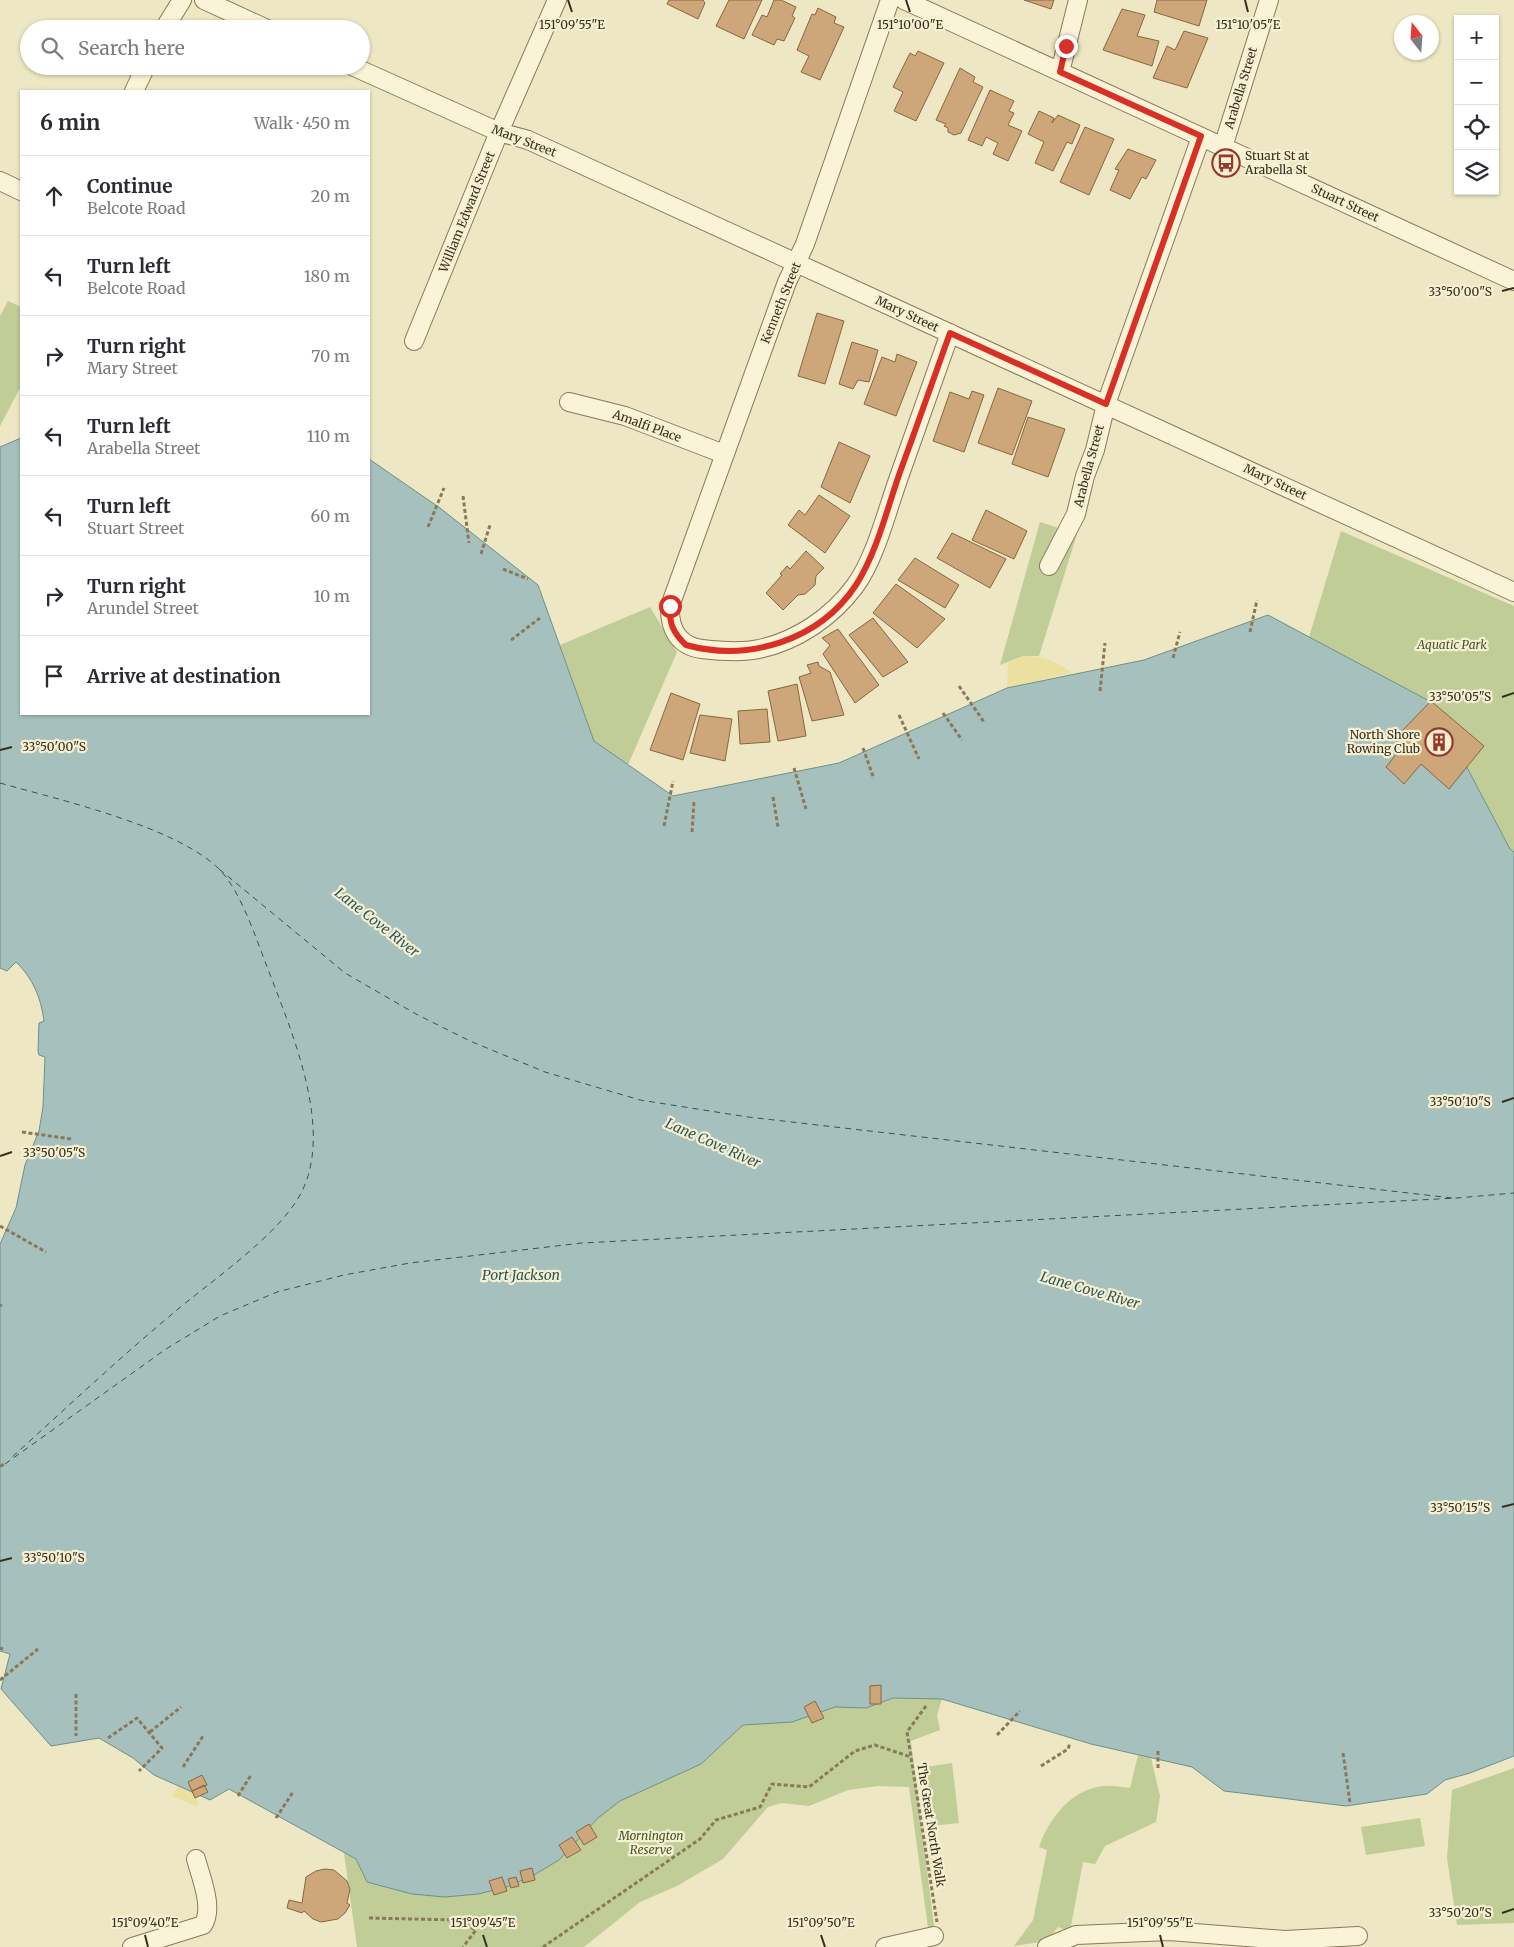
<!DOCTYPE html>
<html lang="en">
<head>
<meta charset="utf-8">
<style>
	:root { --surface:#fff; --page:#f7f7f7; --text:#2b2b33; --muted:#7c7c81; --line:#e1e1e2 }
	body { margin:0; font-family:Merriweather,serif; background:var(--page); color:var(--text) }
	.controls { position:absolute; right:15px; top:15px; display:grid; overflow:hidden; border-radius:0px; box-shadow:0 1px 4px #0004 }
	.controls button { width:45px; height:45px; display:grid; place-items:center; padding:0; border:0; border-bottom:1px solid var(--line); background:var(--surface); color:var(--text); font:25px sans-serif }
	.compass { position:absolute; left:1394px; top:15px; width:45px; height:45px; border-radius:50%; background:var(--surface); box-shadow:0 1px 4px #0004; rotate:343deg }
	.stop { position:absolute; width:15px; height:15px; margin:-11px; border:4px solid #d93025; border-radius:50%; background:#fff }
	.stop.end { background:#d93025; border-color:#fff; box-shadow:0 1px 5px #0008 }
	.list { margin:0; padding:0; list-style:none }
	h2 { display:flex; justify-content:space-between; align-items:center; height:65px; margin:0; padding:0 20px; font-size:21px }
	h2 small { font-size:16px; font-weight:400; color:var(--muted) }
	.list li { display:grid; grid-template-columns:32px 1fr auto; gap:15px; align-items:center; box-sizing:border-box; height:80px; padding:0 20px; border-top:1px solid var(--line) }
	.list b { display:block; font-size:19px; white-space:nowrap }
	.list p { margin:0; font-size:16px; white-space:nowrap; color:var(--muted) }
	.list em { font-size:16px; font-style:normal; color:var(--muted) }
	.icon { flex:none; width:28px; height:28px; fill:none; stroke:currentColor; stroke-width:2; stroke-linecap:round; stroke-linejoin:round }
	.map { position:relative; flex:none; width:1514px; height:1947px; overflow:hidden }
	.search { position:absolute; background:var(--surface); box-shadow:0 1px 4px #0004; left:20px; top:20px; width:350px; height:55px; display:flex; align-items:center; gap:12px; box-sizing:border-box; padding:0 18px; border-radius:28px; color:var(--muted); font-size:19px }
	.panel { position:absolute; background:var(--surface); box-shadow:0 1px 4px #0004; left:20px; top:90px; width:350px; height:625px; border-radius:0px }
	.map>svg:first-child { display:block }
	.green { fill:#c0cd97 }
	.sand { fill:#ebe0a0 }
	.water { fill:#a6c1bd; stroke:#6c908b }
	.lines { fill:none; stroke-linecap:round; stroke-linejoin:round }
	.ferry { stroke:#2d5659; stroke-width:1; stroke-dasharray:6 5; stroke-linecap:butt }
	.building { fill:#cda779; stroke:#89663f }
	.minor-casing { stroke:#89795a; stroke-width:20 }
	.path { stroke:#89795a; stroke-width:3; stroke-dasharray:4 2.5; stroke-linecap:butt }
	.minor { stroke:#f9f3d7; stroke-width:18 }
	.route { stroke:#d93025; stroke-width:6 }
	.ticks { fill:none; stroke:#392e1e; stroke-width:2 }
	.labels { text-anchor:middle; stroke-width:4.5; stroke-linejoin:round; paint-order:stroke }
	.street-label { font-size:12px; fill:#392e1e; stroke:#f6f0d3 }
	.poi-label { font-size:12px; fill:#392e1e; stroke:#f6f0d3; text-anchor:start }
	.park-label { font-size:12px; font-style:italic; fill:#435624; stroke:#f6f0d3 }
	.water-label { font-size:14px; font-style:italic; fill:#2d5659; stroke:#f6f0d3 }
	.ticks-label { font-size:12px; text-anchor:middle; fill:#392e1e; stroke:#f6f0d3; stroke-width:4.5; stroke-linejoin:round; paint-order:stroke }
</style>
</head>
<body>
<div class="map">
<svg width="1514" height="1947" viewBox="0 0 1514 1947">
	<rect width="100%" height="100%" fill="#eee7c3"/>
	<path class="green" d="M8,301L21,307V386L0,426V316Z
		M1040,522L1077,534L1039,656H1023L1000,665Z
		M1341,531L1514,606V852L1510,849L1433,703L1309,637Z
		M650,607L677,652L628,765L594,741L560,645Z
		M893,1698L942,1699L937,1715L940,1730L911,1741L934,1926L928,1928L909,1787L878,1786L848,1790L809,1806L782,1803L768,1807L723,1859L677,1886L640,1902L584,1947H357L344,1853L356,1859L367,1882L412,1894L445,1897L478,1894L507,1887L534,1875L559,1860L598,1818L620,1801L701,1764L743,1725L792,1722L835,1707L866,1708Z
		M1138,1755L1151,1758L1160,1796L1156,1822L1105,1846L1095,1864L1083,1862L1070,1931L1058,1927L1047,1941L1014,1946L1033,1920L1047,1850L1039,1847C1048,1820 1071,1789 1103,1786C1111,1785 1121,1787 1130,1788Z
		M952,1763L959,1823L931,1826L925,1767Z
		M1514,1768V1923L1457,1925L1447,1858L1452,1790Z
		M1420,1818L1425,1846L1366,1855L1361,1827Z"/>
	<path class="sand" d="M1023,656C1043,656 1056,661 1072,673L1007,688L1008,663Z
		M183,1777L197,1797L198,1807L172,1796Z"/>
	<path class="water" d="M21,438V714H369V459L440,508L538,585L594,741L673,796L839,763L1007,688L1144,660L1268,615L1433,703L1510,849L1514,852V1756L1470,1773L1445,1780L1427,1794L1346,1806L1224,1791L1192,1767L1091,1744L942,1699L893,1698L866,1708L835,1707L792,1722L743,1725L701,1764L620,1801L598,1818L559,1860L534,1875L507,1887L478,1894L445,1897L412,1894L367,1882L356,1859L229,1789L210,1800L154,1775L133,1758L99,1738L51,1746L1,1689L10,1654L0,1651V1244L16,1208L25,1165L39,1131L43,1107L45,1057L39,1055L38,1051L39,1023L44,1021C41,998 33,978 16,962L7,971L0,968V447Z"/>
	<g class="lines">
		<path class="ferry" d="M0,783C60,800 174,826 218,868C240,889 255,936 266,964C290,1028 336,1130 300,1195C277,1237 208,1283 171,1315C116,1361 63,1411 10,1459
			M219,869L345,973L416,1014L470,1041L545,1072L640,1100L748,1117L1452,1198
			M5,1464L166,1349L220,1316L277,1292L344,1275L410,1263L582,1243L1457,1198L1514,1193"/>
	</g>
	<path class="building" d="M669,0H703L705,3L698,19L667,4Z
		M729,0H762L744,39L716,26Z
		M774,0H781L796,7L792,16L795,18L784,41L777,39L774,45L752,35L762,15L767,17Z
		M1024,0H1054L1051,9Z
		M1157,0H1207L1199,26L1154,12Z
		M818,8L836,17L834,23L844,27L820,80L801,72L809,56L797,50L812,14L815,15Z
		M1122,9L1145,15L1137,36L1159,41L1152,66L1103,50Z
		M1184,31L1208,38L1187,88L1153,78L1167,46L1175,50Z
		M918,51L944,63L916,121L894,111L903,92L893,87L910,53L915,56Z
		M960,68L975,77L973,82L983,87L961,133L954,135L948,132V128L944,126L946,124L936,120Z
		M990,90L1014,101L1009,111L1014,113L1008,125L1022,131L1008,161L993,154L998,143L986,137L982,146L968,140Z
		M1039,111L1054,118L1052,123L1058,115L1080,125L1072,144L1067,142L1053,171L1035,163L1044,142L1028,134Z
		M1085,127L1114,139L1089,195L1060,182Z
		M1128,149L1156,160L1146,179L1142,177L1130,199L1110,190L1119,170L1115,169Z
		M817,313L844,321L825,384L798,376Z
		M852,342L878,350L869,382L858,380L853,389L839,384Z
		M897,354L917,362L896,416L864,404L882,357L895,362Z
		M998,388L1032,401L1012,455L978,443Z
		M972,391L984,395L964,452L933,441L950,392L969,399Z
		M1028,417L1065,429L1048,477L1012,464Z
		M839,442L870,456L850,503L821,487Z
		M819,495L850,516L825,553L788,525L799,510L805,515Z
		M986,510L1027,531L1014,559L972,540Z
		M952,533L1006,559L990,588L937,558Z
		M806,551L824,568L816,576L815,585L805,594L798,595L783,610L766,593L782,575L780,574L787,566L790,569Z
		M915,558L959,585L945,608L898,580Z
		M896,584L945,619L917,648L873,613Z
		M873,618L908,662L883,677L849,635Z
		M838,629L879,685L855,703L823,654L830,645L822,638Z
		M818,662L819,666L830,672L844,715L812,721L799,677L811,673L807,665Z
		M797,684L806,736L778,741L768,691Z
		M671,693L700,704L683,760L650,750Z
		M1431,701L1484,746L1449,789L1421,764L1404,784L1386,767L1402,747L1394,739Z
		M767,709L770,742L740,744L738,711Z
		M700,715L732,719L725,761L690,753Z
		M881,1685V1704H870V1686Z
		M815,1701L824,1718L812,1723L804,1707Z
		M202,1775L207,1785L192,1791L188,1782Z
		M204,1785L208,1792L195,1798L192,1791Z
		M589,1824L597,1837L584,1845L576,1832Z
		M572,1837L581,1850L567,1858L559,1845Z
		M532,1868L535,1880L523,1883L520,1871Z
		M325,1869L334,1870L347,1881L350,1889L347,1903L350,1905L345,1913L338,1919L321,1922L313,1919L304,1911L302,1913L287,1908L289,1900L302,1903L306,1877L316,1871Z
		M502,1877L507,1891L494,1895L489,1881Z
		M516,1877L519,1886L511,1888L508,1879Z"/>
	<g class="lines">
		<g class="minor-casing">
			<path id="minor" d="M204,0L267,29
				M890,0L805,244L787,282L670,606C669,628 678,646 702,649C719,651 741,653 759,649C797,641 832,617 855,586C876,557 887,510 899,477C916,429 933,381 950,333
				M904,0L1514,281
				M164,29L182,0
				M352,66L499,132L528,140L1514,592
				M1060,72L1078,0
				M134,91L146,66
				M1223,147L1269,0
				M0,181L21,191
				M414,341L499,132L557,0
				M569,402L625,416L724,454
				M1049,566L1076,514L1085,476L1095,450L1106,404L1201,137
				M132,1947L203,1925C214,1908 201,1878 196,1859
				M885,1947L934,1936
				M1047,1947L1076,1935L1169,1931L1285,1940L1358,1936"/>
		</g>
		<path class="path" d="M463,496L469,543
			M428,527L444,488
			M481,554L490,525
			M503,569L528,579
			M1250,632L1257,600
			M511,640L540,618
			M1173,658L1180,632
			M959,686L984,722
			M1100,691L1105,643
			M943,713L962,740
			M899,715L919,759
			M863,748L874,779
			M794,768L806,809
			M773,797L778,827
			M664,826L673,781
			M692,832L694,802
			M22,1132L71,1139
			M0,1226L46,1252
			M0,1305L2,1306
			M0,1466L5,1464
			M0,1648L3,1649
			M0,1680L38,1649
			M76,1694V1736
			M926,1706L907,1732L937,1922
			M150,1732L181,1707
			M997,1735L1020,1711
			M108,1738L137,1718L162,1748L139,1771
			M1343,1753L1350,1803
			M1041,1766L1068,1749L1070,1743
			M183,1767L203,1736
			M1158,1768V1751
			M238,1796L251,1775
			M276,1818L293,1792
			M369,1918L457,1920L476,1930L463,1947
			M543,1947L700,1839L716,1820L760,1807L772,1784L809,1787L855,1751L875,1745L911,1757"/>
		<use href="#minor" class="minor"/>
	</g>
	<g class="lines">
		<path class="route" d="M670,606C669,623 673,633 686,645C748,662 819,641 856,585C877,552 887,509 900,472C917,426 933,380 950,333L1106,404L1201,136L1060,72L1066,46"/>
	</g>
	<path class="ticks" d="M568,0L572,12M906,0L910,12M1245,0L1248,12M1502,291L1514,288M1502,697L1514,693M0,750L12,747M1502,1102L1514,1098M0,1156L12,1152M1502,1507L1514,1504M0,1561L12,1558M1502,1913L1514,1909M145,1935L148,1947M483,1935L487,1947M821,1935L825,1947M1160,1935L1163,1947"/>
	<defs>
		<g id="bus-ring" transform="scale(1.4375)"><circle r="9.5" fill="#f6f0d3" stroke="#993729" stroke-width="1.5"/><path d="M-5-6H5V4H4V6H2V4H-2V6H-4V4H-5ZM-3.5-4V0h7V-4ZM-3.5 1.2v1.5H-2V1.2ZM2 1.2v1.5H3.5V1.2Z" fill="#993729"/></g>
		<g id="building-ring" transform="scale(1.4375)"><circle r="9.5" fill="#f6f0d3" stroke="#993729" stroke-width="1.5"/><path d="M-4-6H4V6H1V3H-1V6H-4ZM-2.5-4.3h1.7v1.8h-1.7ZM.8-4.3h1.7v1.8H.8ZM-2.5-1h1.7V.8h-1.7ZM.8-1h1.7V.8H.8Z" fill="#993729"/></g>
	</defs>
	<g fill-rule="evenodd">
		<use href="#bus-ring" x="1226" y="163"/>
		<use href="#building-ring" x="1439" y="742"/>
	</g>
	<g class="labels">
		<g class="street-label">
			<text transform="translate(1241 88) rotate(-73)" y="4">Arabella Street</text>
			<text transform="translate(524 141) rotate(21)" y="4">Mary Street</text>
			<text transform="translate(1345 203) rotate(25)" y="4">Stuart Street</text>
			<text transform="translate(467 212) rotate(-68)" y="4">William Edward Street</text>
			<text transform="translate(781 303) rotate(-68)" y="4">Kenneth Street</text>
			<text transform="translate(907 314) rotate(25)" y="4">Mary Street</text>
			<text transform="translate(647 426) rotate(20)" y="4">Amalfi Place</text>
			<text transform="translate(1089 466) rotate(-75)" y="4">Arabella Street</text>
			<text transform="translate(1275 482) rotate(25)" y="4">Mary Street</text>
			<text transform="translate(931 1825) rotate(81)" y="4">The Great North Walk</text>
		</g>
		<g class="poi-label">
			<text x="1245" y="160">Stuart St at<tspan x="1245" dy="14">Arabella St</tspan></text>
			<text x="1420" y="739" text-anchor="end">North Shore<tspan x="1420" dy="14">Rowing Club</tspan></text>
		</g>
		<g class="park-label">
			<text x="1452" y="649">Aquatic Park</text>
			<text x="651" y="1840">Mornington<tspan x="651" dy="14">Reserve</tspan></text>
		</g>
		<g class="water-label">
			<text transform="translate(377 922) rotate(38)" y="5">Lane Cove River</text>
			<text transform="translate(713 1143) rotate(24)" y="5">Lane Cove River</text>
			<text x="521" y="1280">Port Jackson</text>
			<text transform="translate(1090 1290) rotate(16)" y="5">Lane Cove River</text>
		</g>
	</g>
	<g class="ticks-label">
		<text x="572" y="29">151°09'55"E</text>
		<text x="910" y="29">151°10'00"E</text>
		<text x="1248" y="29">151°10'05"E</text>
		<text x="1460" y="296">33°50'00"S</text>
		<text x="1460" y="701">33°50'05"S</text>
		<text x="54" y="751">33°50'00"S</text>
		<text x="1460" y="1106">33°50'10"S</text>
		<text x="54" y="1157">33°50'05"S</text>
		<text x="1460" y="1512">33°50'15"S</text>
		<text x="54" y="1562">33°50'10"S</text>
		<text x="1460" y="1917">33°50'20"S</text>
		<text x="145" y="1927">151°09'40"E</text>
		<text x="483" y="1927">151°09'45"E</text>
		<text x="821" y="1927">151°09'50"E</text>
		<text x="1160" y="1927">151°09'55"E</text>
	</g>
</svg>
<div class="controls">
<button>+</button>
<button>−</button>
<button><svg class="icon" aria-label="locate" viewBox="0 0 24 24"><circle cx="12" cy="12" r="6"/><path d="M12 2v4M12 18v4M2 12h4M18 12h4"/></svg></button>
<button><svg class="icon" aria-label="layers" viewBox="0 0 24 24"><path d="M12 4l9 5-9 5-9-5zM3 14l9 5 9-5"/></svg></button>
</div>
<svg class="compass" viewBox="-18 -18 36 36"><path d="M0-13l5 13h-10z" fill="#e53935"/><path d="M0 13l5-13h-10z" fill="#7c7c81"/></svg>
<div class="stop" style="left:670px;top:606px"></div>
<div class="stop end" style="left:1066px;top:46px"></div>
<div class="search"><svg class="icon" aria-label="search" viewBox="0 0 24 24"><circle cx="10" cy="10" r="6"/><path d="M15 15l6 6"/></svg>Search here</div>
<section class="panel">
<h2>6 min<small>Walk · 450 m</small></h2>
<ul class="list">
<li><svg class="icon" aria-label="ahead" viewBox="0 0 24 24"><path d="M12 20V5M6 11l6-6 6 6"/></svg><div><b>Continue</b><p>Belcote Road</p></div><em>20 m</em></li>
<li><svg class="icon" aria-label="left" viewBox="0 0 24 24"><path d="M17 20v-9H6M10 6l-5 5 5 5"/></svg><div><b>Turn left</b><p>Belcote Road</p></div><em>180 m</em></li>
<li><svg class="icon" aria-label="right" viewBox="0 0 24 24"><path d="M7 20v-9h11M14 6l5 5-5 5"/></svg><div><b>Turn right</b><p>Mary Street</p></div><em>70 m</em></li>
<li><svg class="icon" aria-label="left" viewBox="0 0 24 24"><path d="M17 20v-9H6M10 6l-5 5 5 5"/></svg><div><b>Turn left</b><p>Arabella Street</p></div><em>110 m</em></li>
<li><svg class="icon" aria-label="left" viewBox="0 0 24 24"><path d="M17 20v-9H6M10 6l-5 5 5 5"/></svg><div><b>Turn left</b><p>Stuart Street</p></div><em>60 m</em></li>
<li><svg class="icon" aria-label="right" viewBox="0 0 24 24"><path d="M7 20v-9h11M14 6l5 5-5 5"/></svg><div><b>Turn right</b><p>Arundel Street</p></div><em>10 m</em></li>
<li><svg class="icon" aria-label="arrive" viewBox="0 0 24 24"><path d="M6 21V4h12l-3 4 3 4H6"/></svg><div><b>Arrive at destination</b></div></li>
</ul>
</section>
</div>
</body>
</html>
